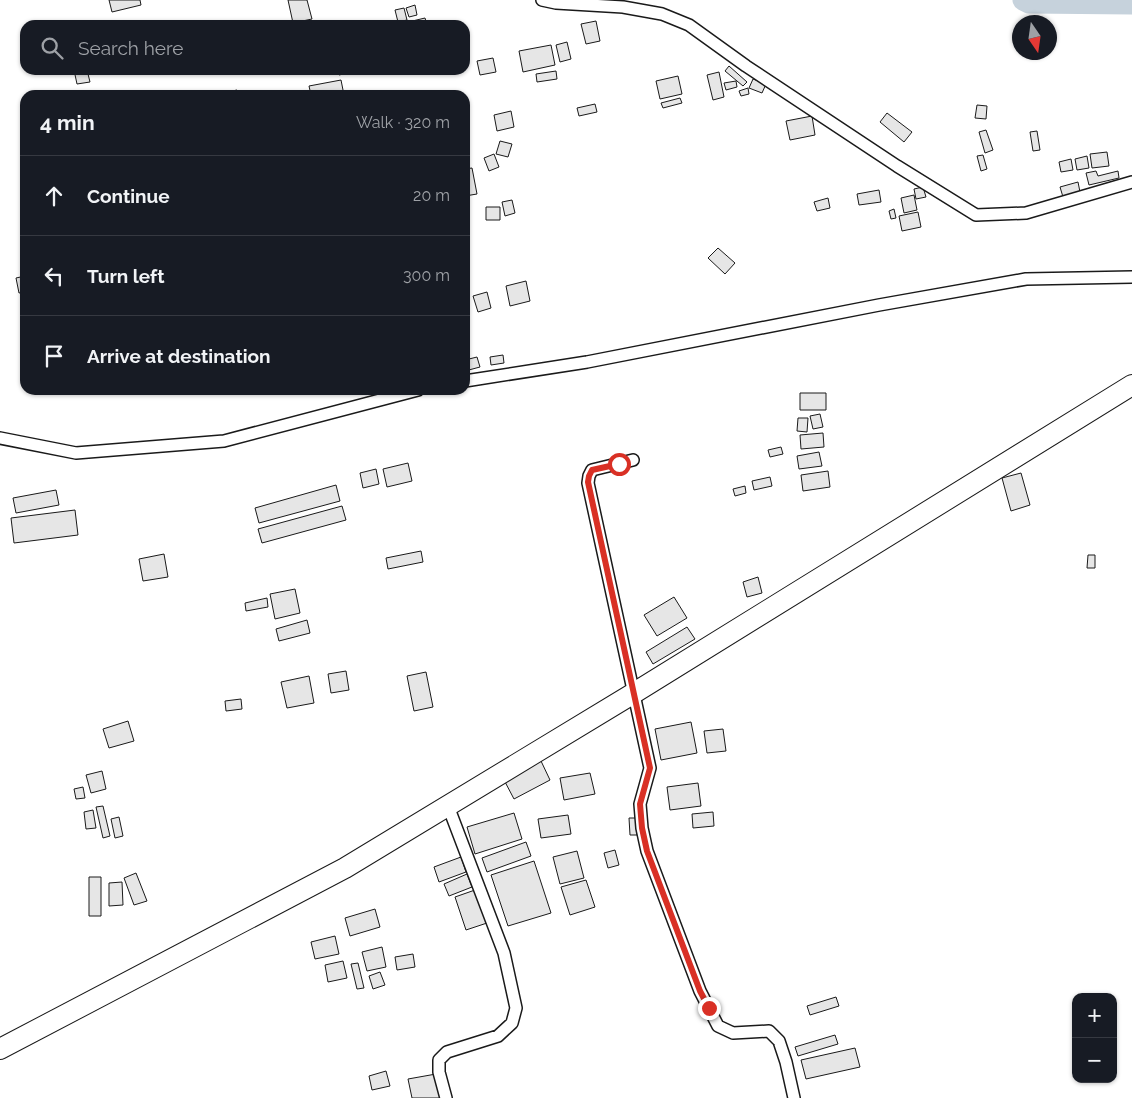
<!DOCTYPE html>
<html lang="en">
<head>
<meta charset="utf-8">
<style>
	:root { --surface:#171b24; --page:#242831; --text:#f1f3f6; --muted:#9ea1a6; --line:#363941 }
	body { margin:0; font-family:Raleway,sans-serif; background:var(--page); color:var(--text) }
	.controls { position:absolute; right:15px; bottom:15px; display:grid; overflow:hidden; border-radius:10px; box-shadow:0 1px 4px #0004 }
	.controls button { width:45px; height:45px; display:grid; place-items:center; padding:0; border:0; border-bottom:1px solid var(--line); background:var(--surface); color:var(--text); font:25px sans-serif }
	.compass { position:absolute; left:1012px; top:15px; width:45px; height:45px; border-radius:50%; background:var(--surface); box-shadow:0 1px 4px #0004; rotate:167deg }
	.stop { position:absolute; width:15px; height:15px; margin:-11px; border:4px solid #d93025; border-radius:50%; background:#fff }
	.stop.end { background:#d93025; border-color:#fff; box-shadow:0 1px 5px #0008 }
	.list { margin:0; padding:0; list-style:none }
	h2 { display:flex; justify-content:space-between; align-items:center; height:65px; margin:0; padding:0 20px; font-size:21px }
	h2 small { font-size:16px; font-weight:400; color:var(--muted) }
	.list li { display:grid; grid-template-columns:32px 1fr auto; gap:15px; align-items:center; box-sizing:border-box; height:80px; padding:0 20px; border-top:1px solid var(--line) }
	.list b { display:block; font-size:19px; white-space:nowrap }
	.list em { font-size:16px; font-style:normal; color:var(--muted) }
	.icon { flex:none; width:28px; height:28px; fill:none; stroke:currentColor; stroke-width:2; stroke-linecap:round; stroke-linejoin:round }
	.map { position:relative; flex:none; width:1132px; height:1098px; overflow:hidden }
	.search { position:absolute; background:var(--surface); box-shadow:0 1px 4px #0004; left:20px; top:20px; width:450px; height:55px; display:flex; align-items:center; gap:12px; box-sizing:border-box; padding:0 18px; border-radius:15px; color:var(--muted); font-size:19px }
	.panel { position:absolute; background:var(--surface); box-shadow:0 1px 4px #0004; left:20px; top:90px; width:450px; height:305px; border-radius:15px }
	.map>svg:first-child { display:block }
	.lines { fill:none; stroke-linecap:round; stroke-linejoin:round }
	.river { stroke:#c6d2dc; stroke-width:21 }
	.building { fill:#e6e6e6; stroke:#1a1a1a }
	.street-casing { stroke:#1a1a1a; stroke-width:14 }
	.highway-casing { stroke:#1a1a1a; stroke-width:22 }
	.street { stroke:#fff; stroke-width:11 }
	.highway { stroke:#fff; stroke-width:20 }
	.route { stroke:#d93025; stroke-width:6 }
</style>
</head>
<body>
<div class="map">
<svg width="1132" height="1098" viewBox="0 0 1132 1098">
	<rect width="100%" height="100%" fill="#fff"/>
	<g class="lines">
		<path class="river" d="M1023,0L1029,3L1132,4"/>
	</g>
	<path class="building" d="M109,0H140L141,5L112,12Z
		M288,0H307L312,19L293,23Z
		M415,5L417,15L409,17L406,8Z
		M404,8L407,20L398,22L395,10Z
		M425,18L427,25H405L404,23Z
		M596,21L600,41L586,44L581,24Z
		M567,42L571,59L560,62L556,45Z
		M551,45L555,65L523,72L519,51Z
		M493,58L496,72L480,75L477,61Z
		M729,66L747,82L743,86L725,71Z
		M74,70H87L90,82L77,84Z
		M338,70H356V71L339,75Z
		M556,71L557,79L537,82L536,74Z
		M719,72L724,97L713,100L707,75Z
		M678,76L682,94L660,99L656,81Z
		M753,79L766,84L762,93L749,88Z
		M341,80L344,95H311L309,86Z
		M736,81L737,87L726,90L724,83Z
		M748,88L749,94L741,96L739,91Z
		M237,90L238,95H222V93Z
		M680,98L682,103L663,108L661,103Z
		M595,104L597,112L579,116L577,108Z
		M977,105L987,106L986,119L975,118Z
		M511,111L514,127L497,131L494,115Z
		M887,113L912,132L904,142L880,122Z
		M812,116L815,135L790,140L786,121Z
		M986,130L993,150L985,153L979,132Z
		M1037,131L1040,150L1033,151L1030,132Z
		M500,141L512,144L508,157L496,154Z
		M1107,152L1109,166L1092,168L1090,154Z
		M494,154L499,167L489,171L484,158Z
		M983,155L987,169L981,171L977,156Z
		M1087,156L1089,168L1077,170L1075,159Z
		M1071,159L1073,170L1061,172L1059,162Z
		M472,168L477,194L465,196V169Z
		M1096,171L1098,176L1118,171L1119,178L1089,185L1086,173Z
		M1078,182L1080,192L1063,197L1060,187Z
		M923,187L926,197L916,199L914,189Z
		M879,190L881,202L859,205L857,194Z
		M914,195L917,210L904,213L901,198Z
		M828,198L830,208L817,211L814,202Z
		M512,200L515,213L505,216L502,202Z
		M486,207H500V220H486Z
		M894,209L896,218L891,219L889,211Z
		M918,212L921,227L902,231L899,216Z
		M718,248L735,263L725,274L708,258Z
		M25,276V292L19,293L16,278Z
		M526,281L530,301L510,306L506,286Z
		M487,292L491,308L478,312L473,296Z
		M503,355L504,363L491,365L490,357Z
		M477,357L480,367L465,371V360Z
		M800,393H826V410H800Z
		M820,414L823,427L813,429L810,416Z
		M798,418H808L807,432L797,431Z
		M823,433L824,447L801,449L800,435Z
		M781,447L783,454L770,457L768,450Z
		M819,452L822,466L799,469L797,456Z
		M408,463L412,481L387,487L383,469Z
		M376,469L379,484L363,488L360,473Z
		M828,471L830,487L803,491L801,475Z
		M1021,473L1030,505L1011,511L1002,478Z
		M770,477L772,486L754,490L752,481Z
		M336,485L340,501L259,523L255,508Z
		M745,486L746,493L735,496L733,489Z
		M56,490L59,505L16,513L13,498Z
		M342,506L346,520L262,543L258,529Z
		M75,510L78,535L14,543L11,518Z
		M421,551L423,562L388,569L386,558Z
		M164,554L168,577L143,581L139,559Z
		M1088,555H1095V568H1087Z
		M758,577L762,593L747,597L743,582Z
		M295,589L300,613L275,619L270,594Z
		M674,597L687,618L657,636L644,615Z
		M267,598L268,607L246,611L245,603Z
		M307,620L310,633L279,641L276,629Z
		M687,627L695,639L653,664L646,652Z
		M346,671L349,690L331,693L328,674Z
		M426,672L433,707L414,711L407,676Z
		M309,676L314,703L287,708L281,682Z
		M241,699L242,709L226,711L225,701Z
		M128,721L134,741L109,748L103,729Z
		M691,722L697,753L661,760L655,729Z
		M723,729L726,751L707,753L704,731Z
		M541,761L550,780L514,799L504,780Z
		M102,771L106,789L91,793L86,775Z
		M590,773L595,794L564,800L560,778Z
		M698,783L701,806L670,810L667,787Z
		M83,787L85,798L76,799L74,789Z
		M103,806L110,836L103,838L96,807Z
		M93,810L96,828L86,829L84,812Z
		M713,812L714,826L693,828L692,814Z
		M514,813L522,839L475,854L467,827Z
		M568,815L571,834L541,838L538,819Z
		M119,817L123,836L115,838L111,819Z
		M629,818H636L637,835H630Z
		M526,842L531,856L487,872L482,858Z
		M615,850L619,865L608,868L604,853Z
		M577,851L584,878L560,884L553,857Z
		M461,857L466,872L439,882L434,867Z
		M534,861L551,913L508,926L491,875Z
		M136,873L147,901L134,905L124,878Z
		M467,874L472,887L449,896L444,884Z
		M89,877H101V916H89Z
		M586,880L595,907L570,915L561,887Z
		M122,882L123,905L109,906V883Z
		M475,890L487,923L466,930L455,897Z
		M375,909L380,927L350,936L345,918Z
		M335,936L339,954L315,959L311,942Z
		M382,947L386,967L367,971L362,952Z
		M413,954L415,967L397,970L395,957Z
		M343,961L347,978L328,982L325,965Z
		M358,963L364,988L357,989L351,964Z
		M380,972L385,985L373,989L369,976Z
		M836,997L839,1006L810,1015L807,1006Z
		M835,1035L838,1044L798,1056L795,1047Z
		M855,1048L860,1067L806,1079L801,1060Z
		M386,1071L390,1086L372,1090L369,1076Z
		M436,1074L440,1098H412L408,1079Z"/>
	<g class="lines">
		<g class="street-casing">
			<path id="street" d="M542,0L556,3L623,7L662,14L689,25L746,66L897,166L976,215L1026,213L1132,182
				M465,381L587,362L879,305L1026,279L1132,277
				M0,438L76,453L224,441L418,390
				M633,460L592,470L589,476L588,483L650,768L640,804L642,828L647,851L700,991L718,1026L733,1033L769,1031L779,1041L786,1062L794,1098
				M446,1098L439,1072V1060L447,1052L498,1036L512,1023L516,1008L504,953L448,806"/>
		</g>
		<g class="highway-casing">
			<path id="highway" d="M0,1049L345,868L634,693L1132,385"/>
		</g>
		<use href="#street" class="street"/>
		<use href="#highway" class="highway"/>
	</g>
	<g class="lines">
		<path class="route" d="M619,464L592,470L589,476L588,482L650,768L640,804L642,828L647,851L700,991L709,1008"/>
	</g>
</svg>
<div class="controls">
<button>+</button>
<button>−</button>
</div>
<svg class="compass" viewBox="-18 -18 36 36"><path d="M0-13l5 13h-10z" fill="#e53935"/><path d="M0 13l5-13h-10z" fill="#9ea1a6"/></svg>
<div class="stop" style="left:619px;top:464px"></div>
<div class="stop end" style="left:709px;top:1008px"></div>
<div class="search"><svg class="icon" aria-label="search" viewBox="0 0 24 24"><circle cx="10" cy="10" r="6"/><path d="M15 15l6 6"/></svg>Search here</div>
<section class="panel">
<h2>4 min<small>Walk · 320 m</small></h2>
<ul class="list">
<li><svg class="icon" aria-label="ahead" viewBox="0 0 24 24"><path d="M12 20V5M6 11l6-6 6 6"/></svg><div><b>Continue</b></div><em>20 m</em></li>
<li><svg class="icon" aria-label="left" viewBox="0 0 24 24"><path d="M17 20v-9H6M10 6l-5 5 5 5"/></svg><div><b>Turn left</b></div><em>300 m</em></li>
<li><svg class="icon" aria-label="arrive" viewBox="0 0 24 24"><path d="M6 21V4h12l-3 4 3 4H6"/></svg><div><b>Arrive at destination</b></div></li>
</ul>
</section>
</div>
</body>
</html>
